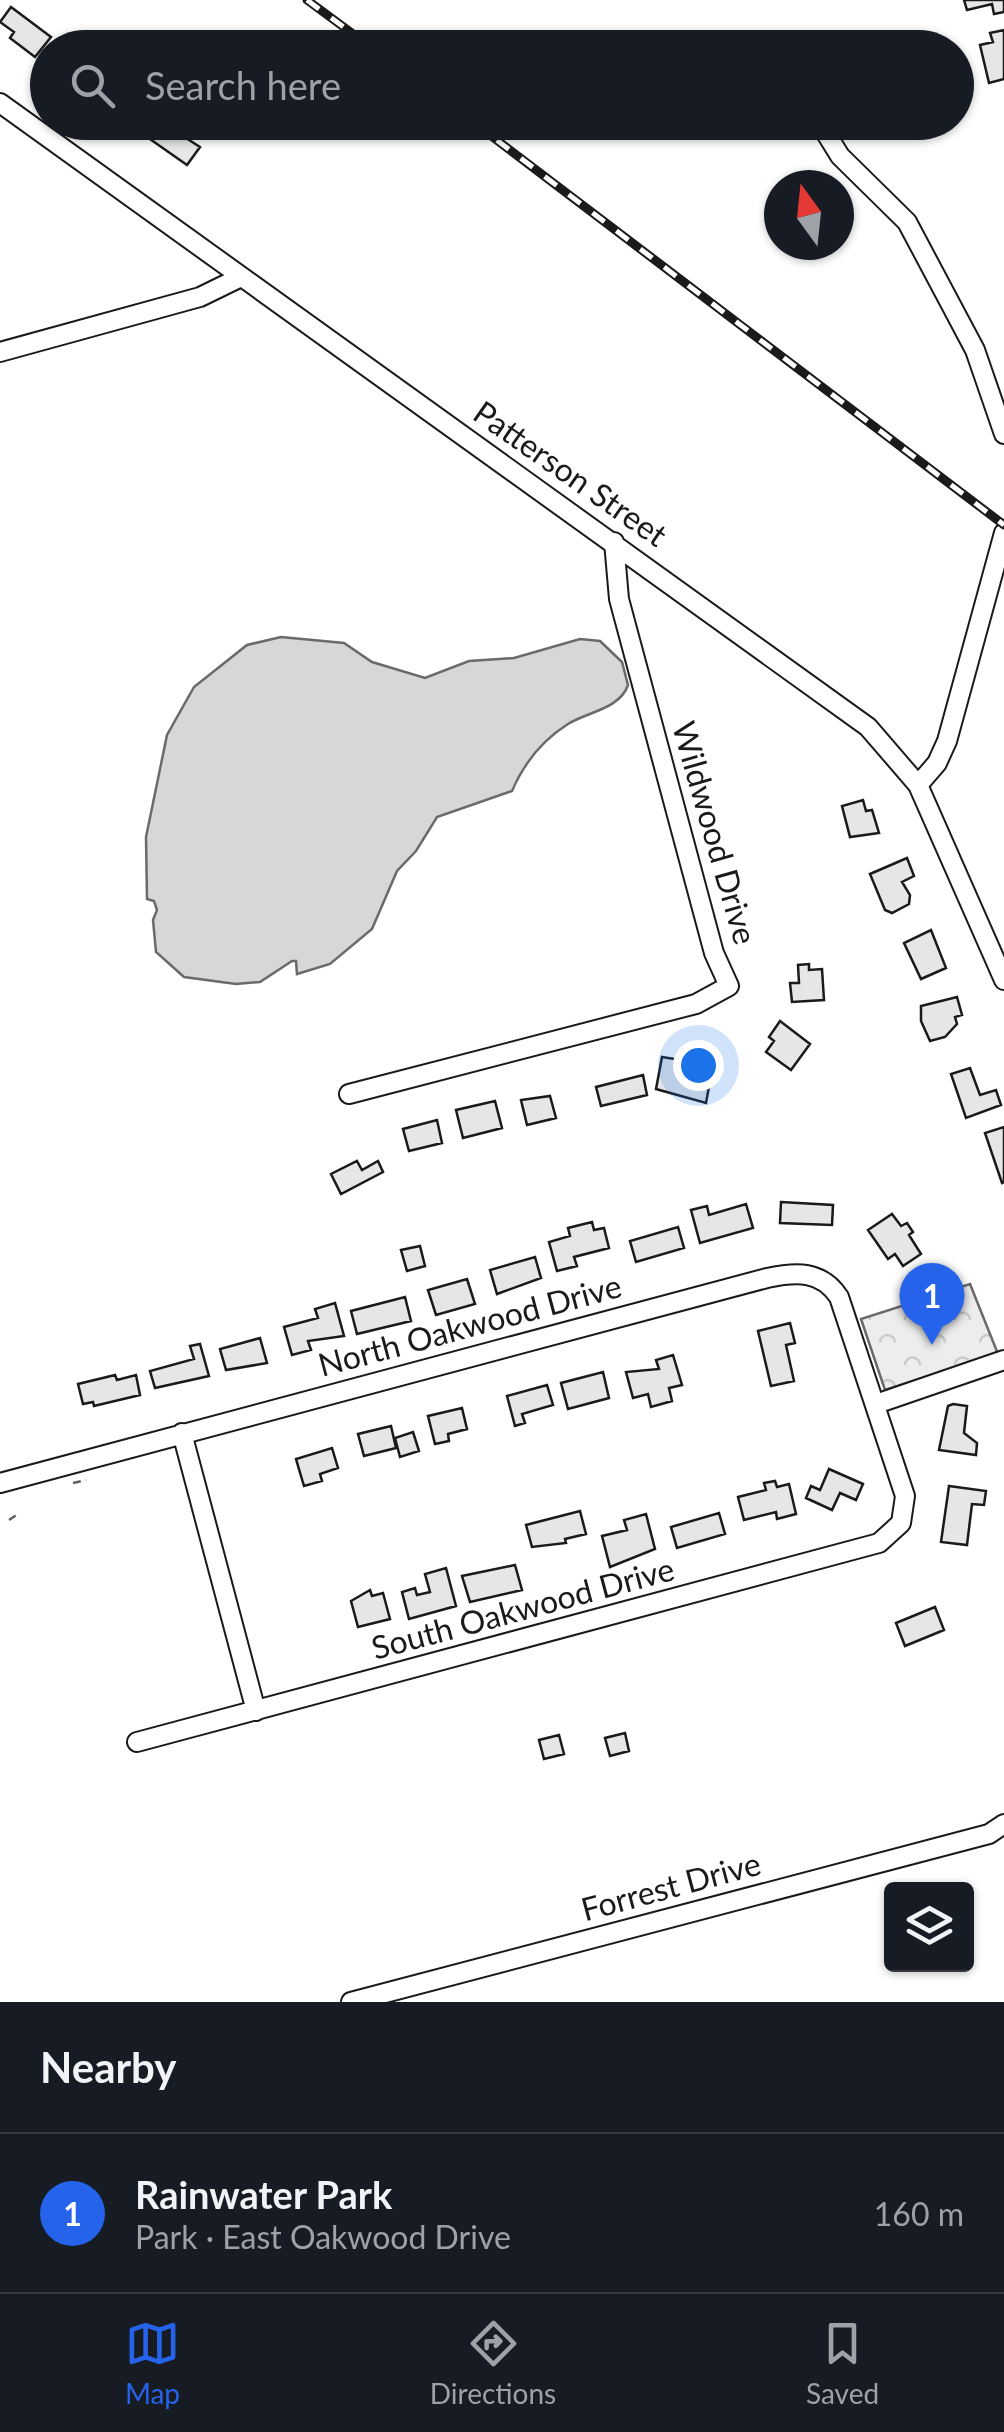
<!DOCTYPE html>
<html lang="en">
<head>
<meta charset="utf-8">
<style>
	:root { --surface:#171b24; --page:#20242c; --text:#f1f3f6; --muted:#9ea1a6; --line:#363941; --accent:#2563eb }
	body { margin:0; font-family:Lato,sans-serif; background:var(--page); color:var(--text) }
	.controls { position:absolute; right:30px; bottom:30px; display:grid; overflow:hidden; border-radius:10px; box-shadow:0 2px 8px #0004 }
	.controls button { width:90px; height:90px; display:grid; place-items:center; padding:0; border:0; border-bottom:2px solid var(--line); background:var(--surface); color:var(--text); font:50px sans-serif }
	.compass { position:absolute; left:764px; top:170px; width:90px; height:90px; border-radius:50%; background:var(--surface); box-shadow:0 2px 8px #0004; rotate:345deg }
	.you { position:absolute; left:698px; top:1065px; width:35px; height:35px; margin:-25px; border:8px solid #fff; border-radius:50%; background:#1a73e8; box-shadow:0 0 0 15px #1a73e833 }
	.badge { display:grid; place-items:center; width:65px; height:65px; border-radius:50%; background:var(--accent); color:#fff; font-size:32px; font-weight:700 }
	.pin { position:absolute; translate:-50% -82px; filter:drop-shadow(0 2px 5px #0008) }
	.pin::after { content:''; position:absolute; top:52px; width:35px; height:30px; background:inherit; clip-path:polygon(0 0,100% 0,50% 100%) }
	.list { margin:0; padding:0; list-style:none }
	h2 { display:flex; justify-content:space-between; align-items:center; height:130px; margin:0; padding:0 40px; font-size:42px }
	h2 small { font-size:32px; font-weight:400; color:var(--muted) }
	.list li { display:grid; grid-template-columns:65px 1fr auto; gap:30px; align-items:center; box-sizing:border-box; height:160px; padding:0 40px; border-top:2px solid var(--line) }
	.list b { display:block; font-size:38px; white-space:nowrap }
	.list p { margin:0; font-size:32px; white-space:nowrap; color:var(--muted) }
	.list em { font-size:32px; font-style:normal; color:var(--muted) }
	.icon { flex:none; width:55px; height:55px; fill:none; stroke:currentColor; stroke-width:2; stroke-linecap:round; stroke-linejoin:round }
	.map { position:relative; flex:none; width:1004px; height:2002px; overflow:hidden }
	.search { position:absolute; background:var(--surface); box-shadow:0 2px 8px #0004; left:30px; right:30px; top:30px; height:110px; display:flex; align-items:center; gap:25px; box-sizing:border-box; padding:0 35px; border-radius:55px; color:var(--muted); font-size:38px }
	.sheet { height:290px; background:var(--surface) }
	nav { display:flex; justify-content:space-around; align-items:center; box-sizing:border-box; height:140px; border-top:2px solid var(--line); background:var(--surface); font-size:28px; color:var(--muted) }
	nav a { display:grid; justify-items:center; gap:5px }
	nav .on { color:var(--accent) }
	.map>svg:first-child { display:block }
	.forest { fill:url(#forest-crowns); stroke:#6a6a6a; stroke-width:2.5 }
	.water { fill:#d7d7d7; stroke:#6a6a6a; stroke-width:2.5 }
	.building { fill:#e6e6e6; stroke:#1a1a1a; stroke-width:2.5 }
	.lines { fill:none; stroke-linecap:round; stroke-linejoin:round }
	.minor-casing { stroke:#1a1a1a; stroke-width:22 }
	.path { stroke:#5f5f5f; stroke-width:2.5; stroke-dasharray:8 5; stroke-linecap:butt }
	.minor { stroke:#fff; stroke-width:18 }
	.rail-casing { stroke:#1a1a1a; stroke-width:9 }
	.rail { stroke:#fff; stroke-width:5; stroke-dasharray:15; stroke-linecap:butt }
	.labels { text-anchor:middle; stroke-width:8; stroke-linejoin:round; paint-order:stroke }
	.street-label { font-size:32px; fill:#1a1a1a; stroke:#fff }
</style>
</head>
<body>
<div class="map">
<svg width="1004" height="2002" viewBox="0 0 1004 2002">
	<defs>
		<pattern id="forest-crowns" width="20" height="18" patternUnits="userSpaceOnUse" patternTransform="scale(2.5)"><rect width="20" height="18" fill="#ededed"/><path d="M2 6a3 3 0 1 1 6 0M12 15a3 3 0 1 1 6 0" fill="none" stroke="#cbcbcb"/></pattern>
	</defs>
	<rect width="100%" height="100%" fill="#fff"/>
	<path class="forest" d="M970,1284L998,1354L885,1390L861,1319Z"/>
	<path class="water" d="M281,637L344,643L372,662L425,678L469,661L514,658L580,639L600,641L622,662L628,685C620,709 587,712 568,724C541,741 524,763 512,791L437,817L416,851L397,871L372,929L330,964L297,974L296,961H292L260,982L236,984L184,977L156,952L153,920L157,910L154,901L147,899L146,837L167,735L194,687L247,645Z"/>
	<path class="building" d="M964,0H1004V12L994,14L992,4L967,10Z
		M11,7L51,37L35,57L10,38L14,32L0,22Z
		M1004,30V79L989,83L980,45L993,42L990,33Z
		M157,122L174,129L177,124L186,131L183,136L200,147L187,165L147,137Z
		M863,800L866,811L872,810L879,833L850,837L842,806Z
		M907,858L914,876L902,882L910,895L909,904L892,913L885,910L870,874Z
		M931,930L946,968L921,979L904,943Z
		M809,964V970L822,969L824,1000L792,1002L790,983H799L798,965Z
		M957,997L962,1015L955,1017L957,1024L945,1037L930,1041L921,1021V1006Z
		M780,1021L810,1044L791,1070L766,1052L774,1041L769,1037Z
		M662,1057L713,1065L706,1103L656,1089Z
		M970,1068L980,1095L996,1090L1001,1105L966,1118L951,1074Z
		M643,1075L647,1095L601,1106L596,1087Z
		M550,1096L556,1118L527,1125L521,1100Z
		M495,1101L502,1128L463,1138L456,1110Z
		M437,1120L442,1143L409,1151L403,1129Z
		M1004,1127V1182L1002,1183L985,1133Z
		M357,1161L362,1170L378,1161L383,1172L341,1194L331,1174Z
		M781,1202L833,1205L832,1225L780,1223Z
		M746,1204L753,1228L700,1243L691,1210L707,1206L709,1215Z
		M892,1214L901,1226L907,1223L913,1232L909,1235L921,1254L903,1266L895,1254L888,1259L868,1230Z
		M592,1222L594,1230L604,1228L609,1248L574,1257L577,1266L557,1271L549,1242L570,1236L568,1228Z
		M678,1227L684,1248L636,1262L630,1241Z
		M420,1246L425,1266L407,1271L401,1250Z
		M535,1257L541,1278L497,1294L490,1270Z
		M467,1279L475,1304L436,1315L428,1290Z
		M405,1297L411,1321L357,1334L351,1311Z
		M335,1303L344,1336L308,1341L311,1350L292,1355L284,1327L318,1318L315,1309Z
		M790,1323L795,1343L786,1345L794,1381L771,1386L758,1331Z
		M260,1338L267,1363L226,1370L220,1349Z
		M200,1344L209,1376L155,1388L150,1371L194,1359L190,1346Z
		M673,1355L682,1385L669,1388L672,1401L651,1407L648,1394L633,1398L626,1372L659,1369L656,1360Z
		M603,1372L609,1398L568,1409L561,1383Z
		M115,1375L117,1380L136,1375L140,1395L94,1406L93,1402L83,1404L78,1384Z
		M547,1385L553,1405L522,1414L525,1423L515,1426L507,1396Z
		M953,1404L967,1406L964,1433L977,1443L976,1455L939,1450L948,1406Z
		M462,1408L467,1429L448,1434L449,1441L435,1444L428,1416Z
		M391,1426L396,1448L364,1456L358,1434Z
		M413,1432L419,1451L400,1457L395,1438Z
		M332,1448L338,1468L320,1474L322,1481L304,1486L296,1459Z
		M829,1469L863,1484L856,1500L840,1493L832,1510L806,1498L811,1486L820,1490Z
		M775,1481L777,1487L789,1484L796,1514L777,1519L776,1512L744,1520L738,1497L766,1490L764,1483Z
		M949,1486L986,1491L984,1505L972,1504L967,1545L941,1542Z
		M580,1511L586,1534L565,1539L566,1543L532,1547L526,1525Z
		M719,1513L725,1534L677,1548L671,1527Z
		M646,1514L655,1549L610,1567L602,1536L627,1530L624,1520Z
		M515,1565L522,1590L470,1602L462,1576Z
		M446,1568L456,1606L409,1619L402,1592L415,1588L417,1595L430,1592L425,1574Z
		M370,1590L372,1596L383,1593L390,1619L358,1627L351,1601Z
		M935,1607L944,1630L905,1646L896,1623Z
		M625,1733L629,1751L610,1756L605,1738Z
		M559,1735L564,1754L544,1759L539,1740Z"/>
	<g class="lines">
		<g class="minor-casing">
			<path id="minor" d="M0,103L868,727L918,785L1004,980
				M819,122L840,156L907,222L975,350L1004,434
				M0,352L200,297L241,277
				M918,785L937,763L947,741L1004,533
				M349,1094L696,1004L729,986L714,953L619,599L614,542
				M876,1404L1004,1360
				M182,1433L256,1711
				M0,1483L767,1278C796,1272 821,1270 839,1297L905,1496L901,1523L879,1543L137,1742
				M351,2002L989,1834L1004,1824"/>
		</g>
		<path class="path" d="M73,1483L86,1480
			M9,1520L18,1514"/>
		<use href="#minor" class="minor"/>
		<g class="rail-casing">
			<path id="rail" d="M307,0L372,48
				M473,122L1004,525"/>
		</g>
		<use href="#rail" class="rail"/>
	</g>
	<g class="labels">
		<g class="street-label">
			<text transform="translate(570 474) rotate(35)" y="11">Patterson Street</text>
			<text transform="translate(714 833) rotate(74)" y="11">Wildwood Drive</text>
			<text transform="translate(470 1326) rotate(-15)" y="11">North Oakwood Drive</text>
			<text transform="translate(523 1609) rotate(-15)" y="11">South Oakwood Drive</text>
			<text transform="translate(671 1887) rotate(-15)" y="11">Forrest Drive</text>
		</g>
	</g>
</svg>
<div class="controls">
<button><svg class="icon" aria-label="layers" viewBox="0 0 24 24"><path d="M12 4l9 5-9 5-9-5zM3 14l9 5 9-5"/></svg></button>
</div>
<svg class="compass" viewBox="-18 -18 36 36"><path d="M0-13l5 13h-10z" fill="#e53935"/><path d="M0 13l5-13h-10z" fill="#9ea1a6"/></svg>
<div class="you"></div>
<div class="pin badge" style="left:932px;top:1345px">1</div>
<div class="search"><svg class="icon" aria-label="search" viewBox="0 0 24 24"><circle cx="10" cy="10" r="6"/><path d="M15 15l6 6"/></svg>Search here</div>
</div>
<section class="sheet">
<h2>Nearby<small></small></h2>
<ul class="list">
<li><span class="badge">1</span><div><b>Rainwater Park</b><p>Park · East Oakwood Drive</p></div><em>160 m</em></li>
</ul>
</section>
<nav>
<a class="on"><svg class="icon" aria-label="map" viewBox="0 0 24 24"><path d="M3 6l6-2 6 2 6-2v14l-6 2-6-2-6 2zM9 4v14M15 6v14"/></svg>Map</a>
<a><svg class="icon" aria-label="directions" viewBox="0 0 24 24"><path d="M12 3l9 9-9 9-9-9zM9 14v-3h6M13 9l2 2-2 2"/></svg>Directions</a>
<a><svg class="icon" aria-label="saved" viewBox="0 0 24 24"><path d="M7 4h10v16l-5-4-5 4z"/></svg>Saved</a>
</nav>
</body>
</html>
